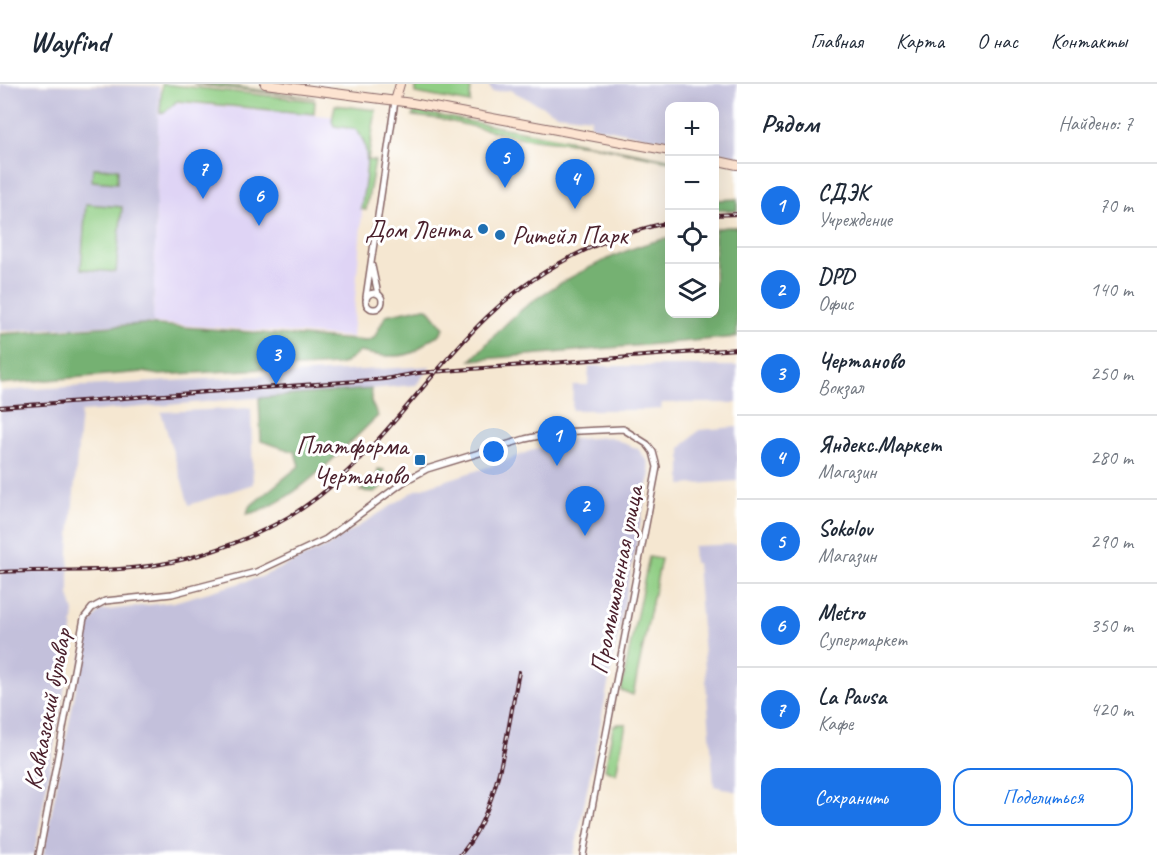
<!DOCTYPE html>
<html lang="ru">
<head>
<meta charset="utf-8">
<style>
	:root { --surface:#fff; --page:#f6f6f7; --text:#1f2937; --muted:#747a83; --line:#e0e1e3; --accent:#1a73e8 }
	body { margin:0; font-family:Caveat,sans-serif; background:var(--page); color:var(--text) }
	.controls { position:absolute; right:18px; top:18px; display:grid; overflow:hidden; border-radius:12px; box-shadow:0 6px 24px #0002 }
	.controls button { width:54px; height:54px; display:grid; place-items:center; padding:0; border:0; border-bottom:2px solid var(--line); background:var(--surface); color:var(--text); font:30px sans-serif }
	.you { position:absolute; left:494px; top:368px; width:21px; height:21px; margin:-15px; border:4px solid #fff; border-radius:50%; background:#1a73e8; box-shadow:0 0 0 9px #1a73e833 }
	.badge { display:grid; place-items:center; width:39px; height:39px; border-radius:50%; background:var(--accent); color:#fff; font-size:20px; font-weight:700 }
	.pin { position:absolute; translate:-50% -50px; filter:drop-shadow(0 2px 3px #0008) }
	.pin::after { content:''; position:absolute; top:32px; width:21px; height:18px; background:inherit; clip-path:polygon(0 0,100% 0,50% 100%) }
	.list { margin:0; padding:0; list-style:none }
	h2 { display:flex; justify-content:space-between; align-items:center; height:78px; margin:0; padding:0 24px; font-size:26px }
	h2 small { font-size:20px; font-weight:400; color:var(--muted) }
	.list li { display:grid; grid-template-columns:39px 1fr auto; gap:18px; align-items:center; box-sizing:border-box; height:84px; padding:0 24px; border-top:2px solid var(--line) }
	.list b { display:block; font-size:22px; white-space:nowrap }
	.list p { margin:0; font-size:20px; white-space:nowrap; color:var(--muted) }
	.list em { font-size:20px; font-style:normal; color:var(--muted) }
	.actions { display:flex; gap:12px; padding:18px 24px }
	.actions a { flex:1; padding:14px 0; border:2px solid var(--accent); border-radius:18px; text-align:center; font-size:21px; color:var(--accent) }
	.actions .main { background:var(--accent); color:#fff }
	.icon { flex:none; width:33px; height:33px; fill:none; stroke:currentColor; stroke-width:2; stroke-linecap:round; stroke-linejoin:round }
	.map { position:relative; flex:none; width:737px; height:771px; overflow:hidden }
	header { display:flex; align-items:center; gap:36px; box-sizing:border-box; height:84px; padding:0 30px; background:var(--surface); border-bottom:2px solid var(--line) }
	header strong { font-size:28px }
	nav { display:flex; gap:33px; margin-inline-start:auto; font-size:21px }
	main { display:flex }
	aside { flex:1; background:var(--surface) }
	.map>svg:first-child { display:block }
	.built { fill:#dfd4f5 }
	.industrial { fill:#c3c0db }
	.green { fill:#90ce84; stroke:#6d7658; stroke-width:1.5 }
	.forest { fill:#74b172; stroke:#5f684e; stroke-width:1.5 }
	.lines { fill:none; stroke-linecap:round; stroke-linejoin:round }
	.street-casing { stroke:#866565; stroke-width:8 }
	.secondary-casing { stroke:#866565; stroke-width:10 }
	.street { stroke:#fff; stroke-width:5 }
	.secondary { stroke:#fde4d1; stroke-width:8 }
	.rail-casing { stroke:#4a1f2b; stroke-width:4 }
	.rail { stroke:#fff; stroke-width:1.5; stroke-dasharray:4.5; stroke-linecap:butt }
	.poi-dot { fill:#1f6fb2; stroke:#fff; stroke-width:2 }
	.labels { text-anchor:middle; stroke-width:6; stroke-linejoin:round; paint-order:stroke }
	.poi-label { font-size:26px; fill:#4a1f2b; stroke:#fff; text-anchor:end }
	.street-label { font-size:26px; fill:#4a1f2b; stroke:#fff }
</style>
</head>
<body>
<header>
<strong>Wayfind</strong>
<nav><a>Главная</a><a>Карта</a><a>О нас</a><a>Контакты</a></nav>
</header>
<main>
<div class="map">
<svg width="737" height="771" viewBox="0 0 737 771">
	<rect width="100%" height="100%" fill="#fff"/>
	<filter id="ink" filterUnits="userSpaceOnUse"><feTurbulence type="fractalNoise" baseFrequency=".0167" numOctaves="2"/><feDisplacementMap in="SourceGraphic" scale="12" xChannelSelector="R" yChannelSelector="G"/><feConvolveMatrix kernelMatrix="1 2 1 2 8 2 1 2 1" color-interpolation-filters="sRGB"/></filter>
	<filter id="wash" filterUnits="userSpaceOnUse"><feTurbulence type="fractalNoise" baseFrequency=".008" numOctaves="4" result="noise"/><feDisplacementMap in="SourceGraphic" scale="24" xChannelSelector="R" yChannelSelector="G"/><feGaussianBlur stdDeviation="1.35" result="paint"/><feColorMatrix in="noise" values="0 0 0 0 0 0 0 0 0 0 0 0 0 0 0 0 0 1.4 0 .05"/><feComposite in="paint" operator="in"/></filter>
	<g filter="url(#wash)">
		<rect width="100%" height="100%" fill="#f5e7d1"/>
		<path class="built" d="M159,2L162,17L349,34L368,54L352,253L153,239Z"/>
		<path class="industrial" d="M0,0L159,2L153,239L0,247Z
			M488,0H737V72L715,67L714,22H670L669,57L590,42L591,34L557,30L510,6L492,8Z
			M431,282L416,301L81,328L69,466V511L74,528L67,591L34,771H0V307Z
			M589,282H737V319H662L661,325L645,326H572L573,301H588Z
			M251,324L253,400L189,421L161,328Z
			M737,343V397L681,401V364L699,346Z
			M610,353L638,365L648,378L650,391L574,771H43L88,543L100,527L174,518L261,493L326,463L416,406L491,382L559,356Z
			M737,460V708L714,702L697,479H694L693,462Z"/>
		<path class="green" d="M162,0L315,17L314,30L177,17L164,29H160Z
			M193,0H216L315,14Z
			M417,0H471L470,19L415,9Z
			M335,21L376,26L368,76L375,77L366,126L361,125C364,101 375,63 355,45L334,42L332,37Z
			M414,27L669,75V77L590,61L523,54L440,35L413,32Z
			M93,84L118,85L117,99L92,97Z
			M86,120L122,123L116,188L81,185Z
			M649,473L661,475L633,611L621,606Z
			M617,640H626L616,690L605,685L613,643Z"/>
		<path class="forest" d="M737,115V127L715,126V116Z
			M726,143H737V253L471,276C487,260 503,241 520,227C555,198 626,162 669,154L670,230H714L715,145Z
			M420,224H428L444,244L439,251C428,254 425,261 416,267C400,276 375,271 359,268L345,279L337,281L159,291L143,288L0,300V250L143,240L367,257L374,254L386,231Z
			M371,305V318L378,332C343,364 294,421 247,430L249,423L299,382L295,368L261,357L259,314Z
			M378,385L384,386V394L389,397L375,408L360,407L377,392Z"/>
	</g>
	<g filter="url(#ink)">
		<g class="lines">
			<g class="street-casing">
				<path id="street" d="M372,182L378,210
					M366 217a8 8 0 1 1 16 0a8 8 0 1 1-16 0Z
					M366,213L395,17
					M39,771L84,534L92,524L105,517L172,510L256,488L326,455L405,397L427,385L525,355L558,348L623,345L647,360L653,368L657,383L583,771"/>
			</g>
			<g class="secondary-casing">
				<path id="secondary" d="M265,0L412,19L670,67
					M395,17L400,0
					M714,76L737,81"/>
			</g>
			<use href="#street" class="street"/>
			<use href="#secondary" class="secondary"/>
			<g class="rail-casing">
				<path id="rail" d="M714,131L737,130
					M0,323L385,295L418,289L737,265
					M0,488C46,485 94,489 141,483C184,478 227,464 266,445C362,400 413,303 487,233C538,184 601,153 670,138
					M460,771C500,727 507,645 519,588"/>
			</g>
			<use href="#rail" class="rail"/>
		</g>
	</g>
	<g class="poi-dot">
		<circle cx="483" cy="145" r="6"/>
		<circle cx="500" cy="151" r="6"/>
		<rect x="414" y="370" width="12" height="12" rx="3"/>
	</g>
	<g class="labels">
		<g class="poi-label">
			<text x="471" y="154">Дом Лента</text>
			<text x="512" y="160" text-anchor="start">Ритейл Парк</text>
			<text x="408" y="370">Платформа<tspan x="408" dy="30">Чертаново</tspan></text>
		</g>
		<g class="street-label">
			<text transform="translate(616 496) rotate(-79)" y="9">Промышленная улица</text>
			<text transform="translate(47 625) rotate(-79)" y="9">Кавказский бульвар</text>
		</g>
	</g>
</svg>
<div class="controls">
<button>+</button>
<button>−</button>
<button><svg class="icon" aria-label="locate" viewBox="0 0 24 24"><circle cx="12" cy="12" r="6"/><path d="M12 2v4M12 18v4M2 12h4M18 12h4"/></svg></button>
<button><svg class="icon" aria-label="layers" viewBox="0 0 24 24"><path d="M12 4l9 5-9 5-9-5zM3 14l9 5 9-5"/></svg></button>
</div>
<div class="you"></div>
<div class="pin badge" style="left:557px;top:382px">1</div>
<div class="pin badge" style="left:585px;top:452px">2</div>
<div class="pin badge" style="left:276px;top:301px">3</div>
<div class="pin badge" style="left:575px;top:125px">4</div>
<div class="pin badge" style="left:505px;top:104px">5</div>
<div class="pin badge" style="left:259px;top:142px">6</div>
<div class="pin badge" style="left:203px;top:115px">7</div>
</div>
<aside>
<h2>Рядом<small>Найдено: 7</small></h2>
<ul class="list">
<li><span class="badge">1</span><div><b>СДЭК</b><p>Учреждение</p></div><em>70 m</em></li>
<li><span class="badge">2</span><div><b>DPD</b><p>Офис</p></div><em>140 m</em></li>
<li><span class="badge">3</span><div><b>Чертаново</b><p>Вокзал</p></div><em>250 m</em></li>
<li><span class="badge">4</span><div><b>Яндекс.Маркет</b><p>Магазин</p></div><em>280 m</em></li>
<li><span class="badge">5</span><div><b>Sokolov</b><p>Магазин</p></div><em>290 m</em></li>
<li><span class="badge">6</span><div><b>Metro</b><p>Супермаркет</p></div><em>350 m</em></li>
<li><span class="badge">7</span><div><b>La Pausa</b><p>Кафе</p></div><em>420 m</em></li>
</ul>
<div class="actions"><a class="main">Сохранить</a><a>Поделиться</a></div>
</aside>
</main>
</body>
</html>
